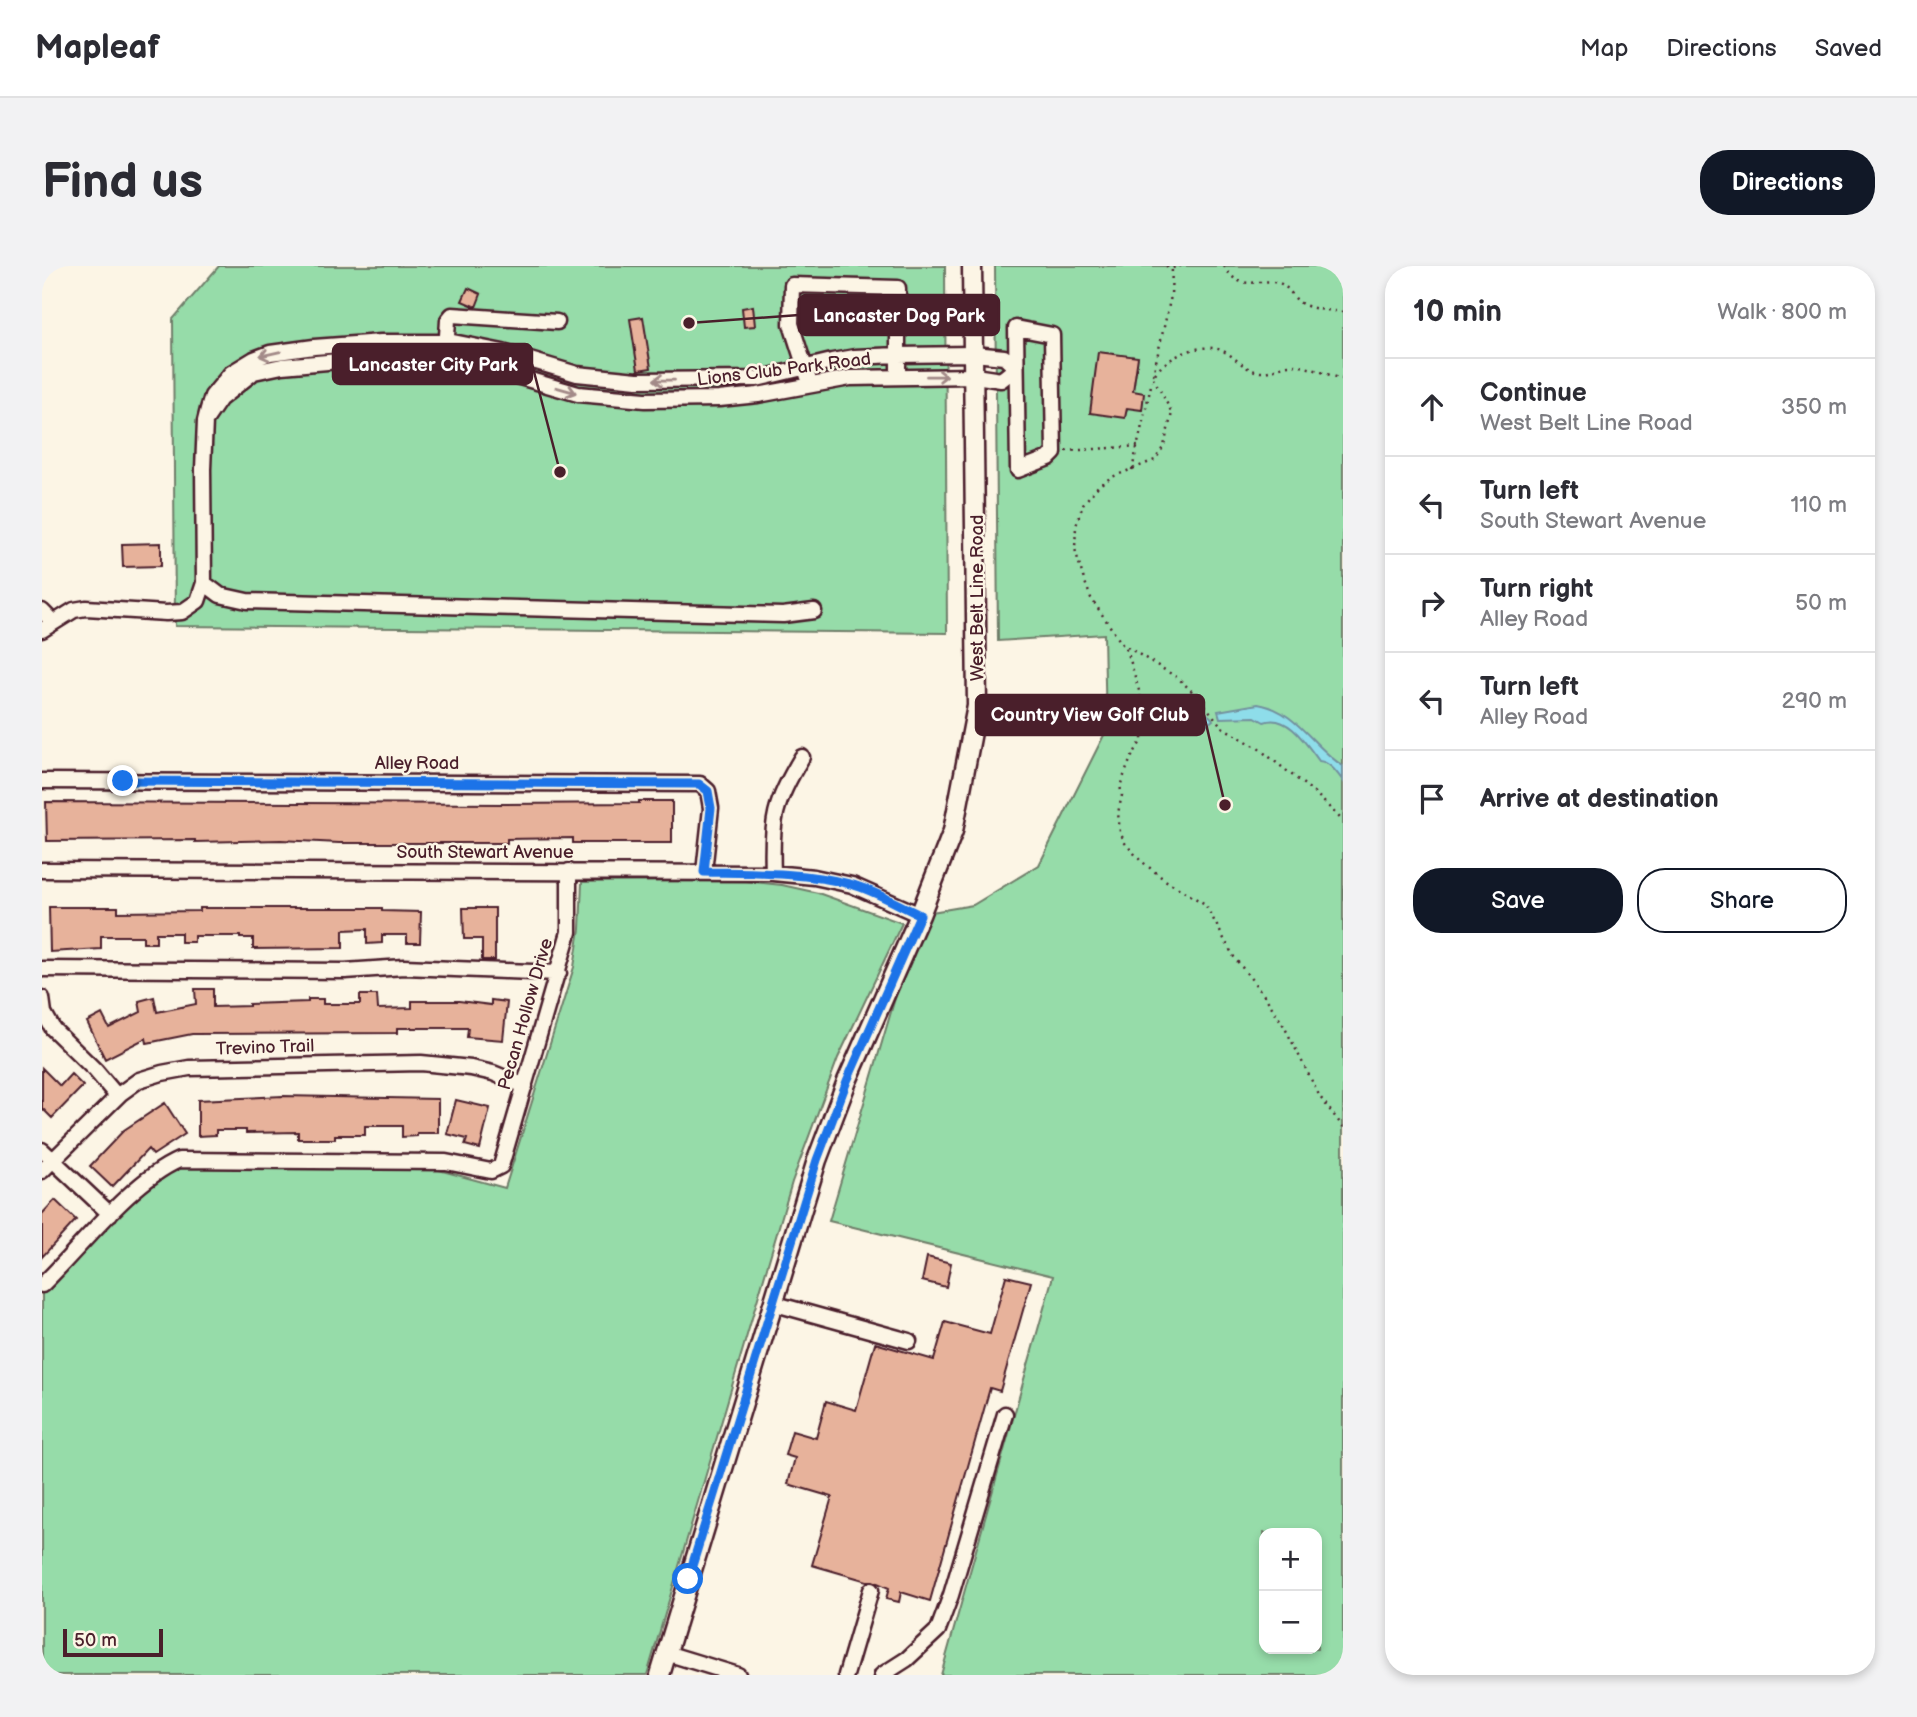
<!DOCTYPE html>
<html lang="en">
<head>
<meta charset="utf-8">
<style>
	:root { --surface:#fff; --page:#f2f2f3; --text:#2b2b33; --muted:#7c7c81; --line:#e1e1e2; --accent:#111827 }
	body { margin:0; font-family:"Balsamiq Sans",sans-serif; background:var(--page); color:var(--text) }
	.controls { position:absolute; right:21px; bottom:21px; display:grid; overflow:hidden; border-radius:14px; box-shadow:0 4px 10px #0003 }
	.controls button { width:63px; height:63px; display:grid; place-items:center; padding:0; border:0; border-bottom:2px solid var(--line); background:var(--surface); color:var(--text); font:35px sans-serif }
	.scale { position:absolute; left:21px; bottom:18px; width:100px; box-sizing:border-box; padding-left:7px; border:4px solid #4a1f2b; border-top:0; font-size:19px; line-height:24px; white-space:nowrap; color:#4a1f2b; -webkit-text-stroke:5px #fcf5e5; paint-order:stroke }
	.stop { position:absolute; width:21px; height:21px; margin:-16px; border:5px solid #1a73e8; border-radius:50%; background:#fff }
	.stop.end { background:#1a73e8; border-color:#fff; box-shadow:0 2px 7px #0008 }
	.list { margin:0; padding:0; list-style:none }
	h2 { display:flex; justify-content:space-between; align-items:center; height:91px; margin:0; padding:0 28px; font-size:30px }
	h2 small { font-size:23px; font-weight:400; color:var(--muted) }
	.list li { display:grid; grid-template-columns:46px 1fr auto; gap:21px; align-items:center; box-sizing:border-box; height:98px; padding:0 28px; border-top:2px solid var(--line) }
	.list b { display:block; font-size:26px; white-space:nowrap }
	.list p { margin:0; font-size:23px; white-space:nowrap; color:var(--muted) }
	.list em { font-size:23px; font-style:normal; color:var(--muted) }
	.actions { display:flex; gap:14px; padding:21px 28px }
	.actions a { flex:1; padding:16px 0; border:2px solid var(--accent); border-radius:28px; text-align:center; font-size:24px; color:var(--accent) }
	.actions .main { background:var(--accent); color:#fff }
	.icon { flex:none; width:38px; height:38px; fill:none; stroke:currentColor; stroke-width:2; stroke-linecap:round; stroke-linejoin:round }
	.map { position:relative; flex:none; width:1301px; height:1409px; overflow:hidden; border-radius:28px }
	header { display:flex; align-items:center; gap:42px; box-sizing:border-box; height:98px; padding:0 35px; background:var(--surface); border-bottom:2px solid var(--line) }
	header strong { font-size:33px }
	nav { display:flex; gap:38px; margin-inline-start:auto; font-size:24px }
	.intro { display:flex; align-items:center; justify-content:space-between; box-sizing:border-box; height:168px; padding:0 42px }
	h1 { margin:0; font-size:49px }
	.button { padding:18px 32px; border-radius:28px; background:var(--accent); color:#fff; font-size:24px; font-weight:700 }
	main { display:flex; gap:42px; padding:0 42px }
	aside { flex:1; background:var(--surface); border-radius:28px; box-shadow:0 4px 10px #0003 }
	.map>svg:first-child { display:block }
	.green { fill:#96dca9; stroke:#707e6a; stroke-width:2; fill-rule:evenodd }
	.water { fill:#8eddea; stroke:#73919e; stroke-width:2 }
	.building { fill:#e7b29b; stroke:#4a1f2b; stroke-width:2 }
	.lines { fill:none; stroke-linecap:round; stroke-linejoin:round }
	.minor-casing { stroke:#4a1f2b; stroke-width:19 }
	.major-casing { stroke:#4a1f2b; stroke-width:23 }
	.path { stroke:#4a1f2b; stroke-width:2.5; stroke-dasharray:2 5; stroke-linecap:butt }
	.minor { stroke:#fcf5e5; stroke-width:14 }
	.major { stroke:#fcf5e5; stroke-width:18 }
	.oneway { stroke:#a38a88 }
	.route { stroke:#1a73e8; stroke-width:9 }
	.labels { text-anchor:middle; stroke-width:5; stroke-linejoin:round; paint-order:stroke }
	.street-label { font-size:18px; fill:#4a1f2b; stroke:#fcf5e5 }
	.leader { fill:none; stroke:#4a1f2b; stroke-width:2.5 }
	.callout-dot { fill:#4a1f2b; stroke:#fcf5e5; stroke-width:2.5 }
	.callout { fill:#4a1f2b; stroke:#4a1f2b; stroke-width:2.5 }
	.callout-label { font-size:19px; text-anchor:middle; font-weight:bold; fill:#fff }
</style>
</head>
<body>
<header>
<strong>Mapleaf</strong>
<nav><a>Map</a><a>Directions</a><a>Saved</a></nav>
</header>
<div class="intro"><h1>Find us</h1><a class="button">Directions</a></div>
<main>
<div class="map">
<svg width="1301" height="1409" viewBox="0 0 1301 1409">
	<rect width="100%" height="100%" fill="#fcf5e5"/>
	<filter id="ink" filterUnits="userSpaceOnUse"><feTurbulence type="fractalNoise" baseFrequency=".0143" numOctaves="2"/><feDisplacementMap in="SourceGraphic" scale="14" xChannelSelector="R" yChannelSelector="G"/><feConvolveMatrix kernelMatrix="1 2 1 2 8 2 1 2 1" color-interpolation-filters="sRGB"/></filter>
	<g filter="url(#ink)">
		<path class="green" d="M177,0H903L905,367L133,360L131,53Z
			M953,0H1301V1409H899L1011,1010L787,955L878,648L931,639L997,599L1064,465L1062,368L956,375ZM1222,1267H1275V1383H1222Z
			M702,615L740,619L776,627L860,657L796,792L750,916L605,1409H0V1024L119,905L140,897L393,903L463,922L532,701L538,663L540,616Z"/>
		<path class="water" d="M1216,438C1254,444 1271,481 1301,500V515C1295,507 1288,496 1277,495C1265,479 1246,447 1222,456L1213,451L1178,452L1176,445Z
			M1124,444C1139,446 1162,439 1171,454L1162,461L1134,458L1112,461L1107,458V454L1114,446Z"/>
		<path class="building" d="M426,22L439,28L434,41L420,35Z
			M711,40L713,60L702,61L700,42Z
			M601,51L609,102L596,104L588,53Z
			M1056,86L1096,91L1091,125L1102,127L1100,144L1085,142L1083,152L1048,147Z
			M119,277V300L81,301L80,278Z
			M597,535H630V577H531V572L465,573V577H297L239,574L153,576V574L5,575L4,536L464,538L597,537Z
			M7,641H76V646L158,645V642H340V645L379,646L378,677H365V669H340V677L325,678V663L301,664V682L211,683V672H198V670H152V676H139V667H114V677H101V670H59V683L8,686Z
			M421,642H453V694H440V673H422Z
			M153,723H171V741L207,740V738L266,736V733H281V738H318V729H335L336,743L370,742V735H417L449,739V734L465,736L461,774L425,771L426,762H355V767L150,768L105,777L104,772L63,793L45,756L60,748L67,762L99,746L97,735L112,731L115,746L154,738Z
			M0,802L18,820L29,808L41,820L10,852L0,842Z
			M241,830L396,833V867H375V870L360,871V860H323V869H293V873H256V866L204,867V864H174V869L156,870V834Z
			M414,834L448,842L438,883L423,879L425,873L405,868Z
			M123,837L143,868L111,889L106,883L70,921L48,900L82,864Z
			M13,934L34,954L0,991V948Z
			M885,991L909,997L904,1021L880,1015Z
			M964,1010L989,1016L958,1125L948,1122L888,1335L859,1326L857,1336L844,1333L847,1322L831,1315H825L770,1299L790,1231L746,1218L753,1192L743,1189L750,1165L774,1172L784,1135L814,1144L833,1077L892,1094L903,1056L948,1068Z"/>
		<g class="lines">
			<g class="minor-casing">
				<path id="minor" d="M974,62L1010,69L1012,187L1007,192L976,204Z
					M404,85L406,54L410,49L515,56
					M766,111L749,58L750,19L856,22V111
					M162,317L178,329L205,335L741,349L772,345
					M0,345L10,355
					M0,364L32,344L44,342L124,347L140,346L156,335L162,317L161,203L163,155L166,143L170,130L189,107L212,93L228,87L272,81L339,76H411L461,86L535,108L595,114L715,113L790,95L813,91L855,89L932,88L962,91L974,102L959,114L933,110L808,112L716,129L677,133L603,134L536,128L440,100L403,93L308,94L240,100L212,106L178,133L163,155
					M0,515L658,518L666,525L669,542L662,606
					M0,604L731,607L772,611L810,619L878,649
					M731,607C729,554 732,537 760,491
					M0,703L303,705L362,701L517,707
					M0,732L2,747L11,763L53,804L75,830
					M0,884L68,948
					M0,905L79,827L97,814L120,807L147,802L379,797L429,802L451,807L483,820
					M0,1019C39,981 89,915 137,894L404,896L449,905L459,900L527,666V605
					M730,1037L867,1075
					M624,1387L696,1409
					M804,1409L829,1324
					M840,1409L865,1393L896,1364L909,1329L963,1148"/>
			</g>
			<g class="major-casing">
				<path id="major" d="M618,1409L775,894L805,815L878,649L911,565L935,440L930,0"/>
			</g>
			<path class="path" d="M1124,0L1130,2L1139,0
				M1182,0C1198,28 1215,11 1237,17C1246,20 1250,30 1257,36C1268,44 1288,44 1301,46
				M1111,109L1129,30L1130,2
				M1301,113C1285,109 1265,99 1249,99C1238,99 1228,107 1218,106C1202,104 1194,91 1181,85C1160,74 1121,92 1111,111L1130,147L1122,180L1113,194L1070,211L1057,219L1041,238L1034,260L1033,283L1041,311L1049,332L1086,387L1098,428L1101,452L1100,474L1089,492L1078,520L1080,529L1076,547L1078,566L1083,577L1098,594L1123,614L1163,638L1192,691L1224,732L1242,760L1278,831L1301,861
				M1024,185L1097,180
				M1090,204L1110,115
				M1085,381L1136,412L1159,434L1180,461L1216,482L1274,528L1301,555"/>
			<use href="#minor" class="minor"/>
			<use href="#major" class="major"/>
		</g>
		<defs><path id="oneway-shaft" d="M-6 0H5M1.5-3L5.5 0L1.5 3" fill="none" stroke-width="1.6" stroke-linecap="round" stroke-linejoin="round" transform="scale(1.75)"/></defs>
		<g class="oneway">
			<use href="#oneway-shaft" transform="translate(228 88) rotate(167)"/>
			<use href="#oneway-shaft" transform="translate(895 110) rotate(-1)"/>
			<use href="#oneway-shaft" transform="translate(622 114) rotate(-179)"/>
			<use href="#oneway-shaft" transform="translate(524 124) rotate(16)"/>
		</g>
	</g>
	<g class="lines" filter="url(#ink)">
		<path class="route" d="M81,515L657,518L666,525L669,542L662,606C711,607 761,606 808,618C832,624 856,639 878,649L805,815L775,894L646,1313"/>
	</g>
	<g class="labels">
		<g class="street-label">
			<text transform="translate(742 103) rotate(-7)" y="6">Lions Club Park Road</text>
			<text transform="translate(935 332) rotate(-90)" y="6">West Belt Line Road</text>
			<text x="375" y="503">Alley Road</text>
			<text x="443" y="592">South Stewart Avenue</text>
			<text transform="translate(483 748) rotate(-74)" y="6">Pecan Hollow Drive</text>
			<text transform="translate(223 781) rotate(-2)" y="6">Trevino Trail</text>
		</g>
	</g>
	<path class="leader" d="M647 57L757 49M518 206L490 98M1183 539L1162 449"/>
	<g class="callout-dot">
		<circle cx="647" cy="57" r="7"/>
		<circle cx="518" cy="206" r="7"/>
		<circle cx="1183" cy="539" r="7"/>
	</g>
	<g class="callout">
		<rect x="757" y="29" width="200" height="40" rx="7"/>
		<rect x="291" y="78" width="199" height="40" rx="7"/>
		<rect x="934" y="429" width="228" height="40" rx="7"/>
	</g>
	<g class="callout-label">
		<text x="857" y="56">Lancaster Dog Park</text>
		<text x="391" y="105">Lancaster City Park</text>
		<text x="1048" y="455">Country View Golf Club</text>
	</g>
</svg>
<div class="controls">
<button>+</button>
<button>−</button>
</div>
<div class="scale">50 m</div>
<div class="stop" style="left:646px;top:1313px"></div>
<div class="stop end" style="left:81px;top:515px"></div>
</div>
<aside>
<h2>10 min<small>Walk · 800 m</small></h2>
<ul class="list">
<li><svg class="icon" aria-label="ahead" viewBox="0 0 24 24"><path d="M12 20V5M6 11l6-6 6 6"/></svg><div><b>Continue</b><p>West Belt Line Road</p></div><em>350 m</em></li>
<li><svg class="icon" aria-label="left" viewBox="0 0 24 24"><path d="M17 20v-9H6M10 6l-5 5 5 5"/></svg><div><b>Turn left</b><p>South Stewart Avenue</p></div><em>110 m</em></li>
<li><svg class="icon" aria-label="right" viewBox="0 0 24 24"><path d="M7 20v-9h11M14 6l5 5-5 5"/></svg><div><b>Turn right</b><p>Alley Road</p></div><em>50 m</em></li>
<li><svg class="icon" aria-label="left" viewBox="0 0 24 24"><path d="M17 20v-9H6M10 6l-5 5 5 5"/></svg><div><b>Turn left</b><p>Alley Road</p></div><em>290 m</em></li>
<li><svg class="icon" aria-label="arrive" viewBox="0 0 24 24"><path d="M6 21V4h12l-3 4 3 4H6"/></svg><div><b>Arrive at destination</b></div></li>
</ul>
<div class="actions"><a class="main">Save</a><a>Share</a></div>
</aside>
</main>
</body>
</html>
